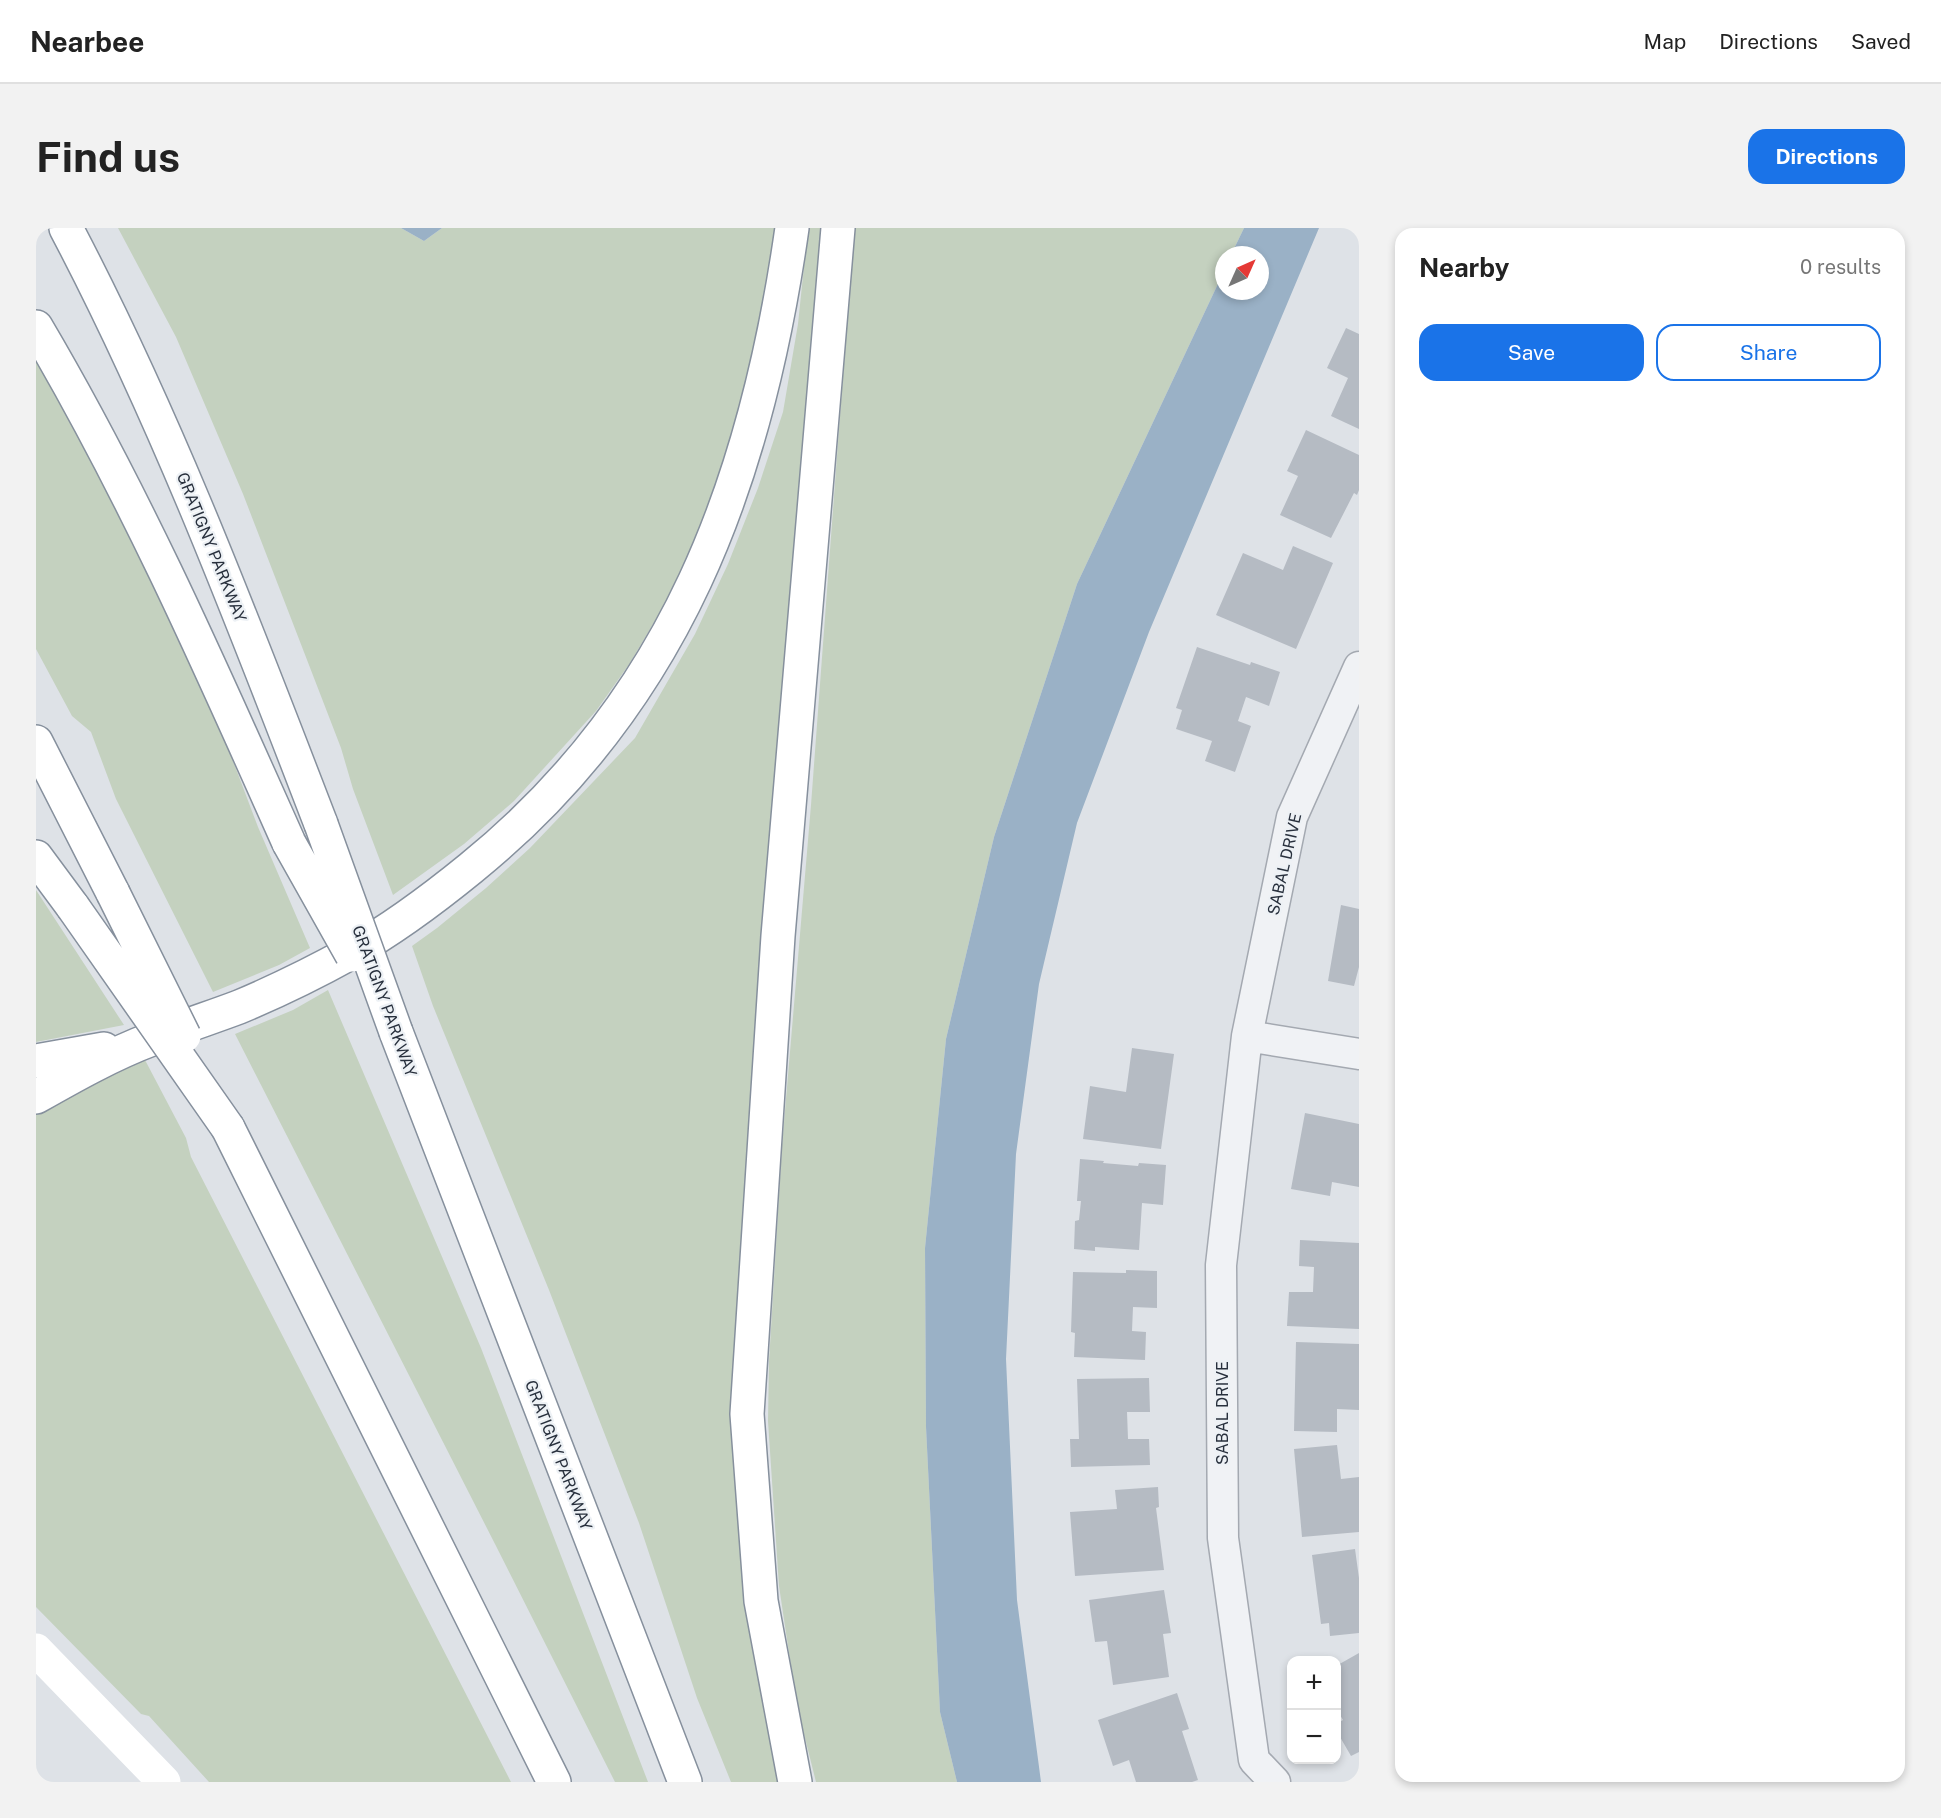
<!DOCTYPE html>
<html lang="en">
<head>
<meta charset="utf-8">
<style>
	:root { --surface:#fff; --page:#f2f2f2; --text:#222; --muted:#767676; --line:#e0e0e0; --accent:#1a73e8 }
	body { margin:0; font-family:"Public Sans",sans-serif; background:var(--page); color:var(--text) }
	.controls { position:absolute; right:18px; bottom:18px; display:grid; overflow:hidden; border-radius:12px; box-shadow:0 3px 9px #0003 }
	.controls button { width:54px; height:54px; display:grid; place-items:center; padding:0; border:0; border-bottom:2px solid var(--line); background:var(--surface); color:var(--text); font:30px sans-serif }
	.compass { position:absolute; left:1179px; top:18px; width:54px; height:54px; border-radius:50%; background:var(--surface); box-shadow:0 3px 9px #0003; rotate:45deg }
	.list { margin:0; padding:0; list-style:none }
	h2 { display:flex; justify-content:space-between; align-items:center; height:78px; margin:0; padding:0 24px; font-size:26px }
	h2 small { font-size:20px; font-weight:400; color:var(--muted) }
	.actions { display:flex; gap:12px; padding:18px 24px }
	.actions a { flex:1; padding:14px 0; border:2px solid var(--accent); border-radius:18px; text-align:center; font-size:21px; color:var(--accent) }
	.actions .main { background:var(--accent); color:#fff }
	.map { position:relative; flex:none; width:1323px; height:1554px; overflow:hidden; border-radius:18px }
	header { display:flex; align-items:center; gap:36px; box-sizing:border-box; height:84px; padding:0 30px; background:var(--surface); border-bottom:2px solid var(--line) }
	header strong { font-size:28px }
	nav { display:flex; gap:33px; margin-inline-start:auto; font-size:21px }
	.intro { display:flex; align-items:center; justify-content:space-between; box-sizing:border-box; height:144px; padding:0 36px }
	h1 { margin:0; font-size:42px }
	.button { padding:15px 27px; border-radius:18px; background:var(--accent); color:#fff; font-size:21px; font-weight:700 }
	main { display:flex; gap:36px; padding:0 36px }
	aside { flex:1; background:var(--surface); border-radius:18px; box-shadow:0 3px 9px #0003 }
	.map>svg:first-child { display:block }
	.green { fill:#c4d1bf }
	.water { fill:#9ab1c6 }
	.building { fill:#b5bbc3 }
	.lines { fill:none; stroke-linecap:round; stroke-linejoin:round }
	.street-casing { stroke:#a4a9b1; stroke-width:33 }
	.highway-casing { stroke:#86909d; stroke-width:36 }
	.street { stroke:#f0f2f5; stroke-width:30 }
	.secondary { stroke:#fff; stroke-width:33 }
	.highway { stroke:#fff; stroke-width:33 }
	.highway-bridge-casing { stroke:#86909d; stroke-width:36; stroke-linecap:butt }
	.highway-bridge { stroke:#fff; stroke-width:33 }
	.labels { text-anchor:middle; stroke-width:4.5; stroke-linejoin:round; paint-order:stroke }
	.street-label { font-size:16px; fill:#28303d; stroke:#edf1f5 }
</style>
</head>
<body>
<header>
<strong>Nearbee</strong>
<nav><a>Map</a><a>Directions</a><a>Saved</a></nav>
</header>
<div class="intro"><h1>Find us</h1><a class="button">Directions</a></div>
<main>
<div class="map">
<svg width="1323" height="1554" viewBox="0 0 1323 1554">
	<rect width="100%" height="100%" fill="#dee2e7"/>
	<path class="green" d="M82,0H365L388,13L406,0H744L722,135L663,309L623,386L594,435L560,483L478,573L428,616L357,667L317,561L305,520L207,266L140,109Z
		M772,0H792L705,1077L750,1554H695L661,1470L603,1295L513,1062L397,778L376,718L401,700L450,660L494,620L599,510L659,406L692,336L722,260L747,184L762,96Z
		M818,0H1208L1195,27H1188V43L1041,356L958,609L910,811L889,1020L890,1199L904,1484L921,1554H780L761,1478L743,1358L732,1193L733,1134L746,918L775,577Z
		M0,121L160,435L222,599L274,720L243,737L177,764L80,571L55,504L36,488L0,421Z
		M0,662L88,797L0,814Z
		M292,762L445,1120L612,1554H579L459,1316L199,806L257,782Z
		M109,832L150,910L155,929L475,1554H173L113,1488L105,1486L0,1379V883Z"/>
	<path class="water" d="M365,0H406L388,13Z
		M1208,0H1283L1113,404L1041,595L1003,756L980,926L970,1131L981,1372L1005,1554H921L904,1484L890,1199L889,1020L910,811L958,609L1041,356L1188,43V63H1224V27H1195Z"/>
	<path class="building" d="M1310,100L1323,106V201L1295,188L1312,150L1291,140Z
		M1270,202L1323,227V262L1321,267L1318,265L1295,310L1244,287L1262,248L1251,243Z
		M1257,318L1297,335L1260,421L1180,387L1207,325L1247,342Z
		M1161,419L1214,437L1215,434L1244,444L1233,478L1210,469L1202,493L1215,498L1199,544L1169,533L1176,513L1140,501L1146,482L1140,480Z
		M1305,677L1323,681V739L1318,758L1292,753Z
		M1096,820L1138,826L1125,921L1047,911L1054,858L1090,864Z
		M1269,885L1323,896V959L1296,954L1294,968L1255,961Z
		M1044,931L1068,933L1067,935L1102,938L1103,935L1130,937L1127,977L1106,975L1103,1022L1059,1019V1023L1038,1021L1039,993L1043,992L1045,973H1041Z
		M1264,1012L1323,1015V1101L1251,1098L1253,1064H1277L1278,1039L1263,1038Z
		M1090,1042L1121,1043V1080L1097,1079L1096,1103L1110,1104L1109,1132L1038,1129L1039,1105L1035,1104L1037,1044L1090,1045Z
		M1260,1114L1323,1116V1182L1301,1181V1204L1258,1203Z
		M1113,1150L1114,1184H1091L1092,1211H1113L1114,1237L1035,1239L1034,1211H1043L1041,1151Z
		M1301,1217L1305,1251L1323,1249V1304L1266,1309L1258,1221Z
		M1122,1259L1123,1279L1120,1280L1128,1342L1039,1348L1034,1284L1081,1281L1079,1262Z
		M1319,1321L1323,1350V1405L1294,1408L1293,1395L1285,1396L1276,1327Z
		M1128,1362L1135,1405L1127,1406L1133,1449L1077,1457L1071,1413L1059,1414L1053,1372Z
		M1323,1425V1524L1315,1528L1300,1502V1496L1307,1492L1300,1480V1438Z
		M1141,1465L1153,1501L1146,1503L1162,1552L1156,1554H1100L1093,1532L1077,1538L1062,1492Z"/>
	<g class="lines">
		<g class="street-casing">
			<path id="street" d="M1211,808L1323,826
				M1239,1554L1218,1532L1187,1310L1185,1037L1211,808L1256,589L1323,439"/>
		</g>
		<g class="highway-casing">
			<path id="highway" d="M30,0C131,192 207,394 285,596
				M0,99C98,265 175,440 253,615
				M0,514L77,665
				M0,629L37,679
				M360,804L649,1554
				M0,833L68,821
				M0,869C37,848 76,826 116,811C145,799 174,790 203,779C241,763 278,745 314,725C357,701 397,671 435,640C640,474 720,254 756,0
				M192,900L518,1554
				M759,1554L725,1373L711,1186L742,708L802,0"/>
		</g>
		<use href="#street" class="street"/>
		<path class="secondary" d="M0,1422L128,1554"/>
		<use href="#highway" class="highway"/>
		<g class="highway-bridge-casing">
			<path id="highway-bridge" d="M285,596L360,804
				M253,615L316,727
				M77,665L148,808
				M37,679L192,900"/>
		</g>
		<use href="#highway-bridge" class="highway-bridge"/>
	</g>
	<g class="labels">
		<g class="street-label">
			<text transform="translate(176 319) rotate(68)" y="6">GRATIGNY PARKWAY</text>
			<text transform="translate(1248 636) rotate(-77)" y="6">SABAL DRIVE</text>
			<text transform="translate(349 773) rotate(70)" y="6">GRATIGNY PARKWAY</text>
			<text transform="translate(1186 1185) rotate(-90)" y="6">SABAL DRIVE</text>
			<text transform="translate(523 1227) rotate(69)" y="6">GRATIGNY PARKWAY</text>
		</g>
	</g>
</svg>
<div class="controls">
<button>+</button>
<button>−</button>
</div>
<svg class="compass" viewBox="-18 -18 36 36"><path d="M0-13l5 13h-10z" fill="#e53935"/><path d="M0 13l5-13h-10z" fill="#767676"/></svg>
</div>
<aside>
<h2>Nearby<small>0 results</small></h2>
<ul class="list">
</ul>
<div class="actions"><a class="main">Save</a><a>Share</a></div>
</aside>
</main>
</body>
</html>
